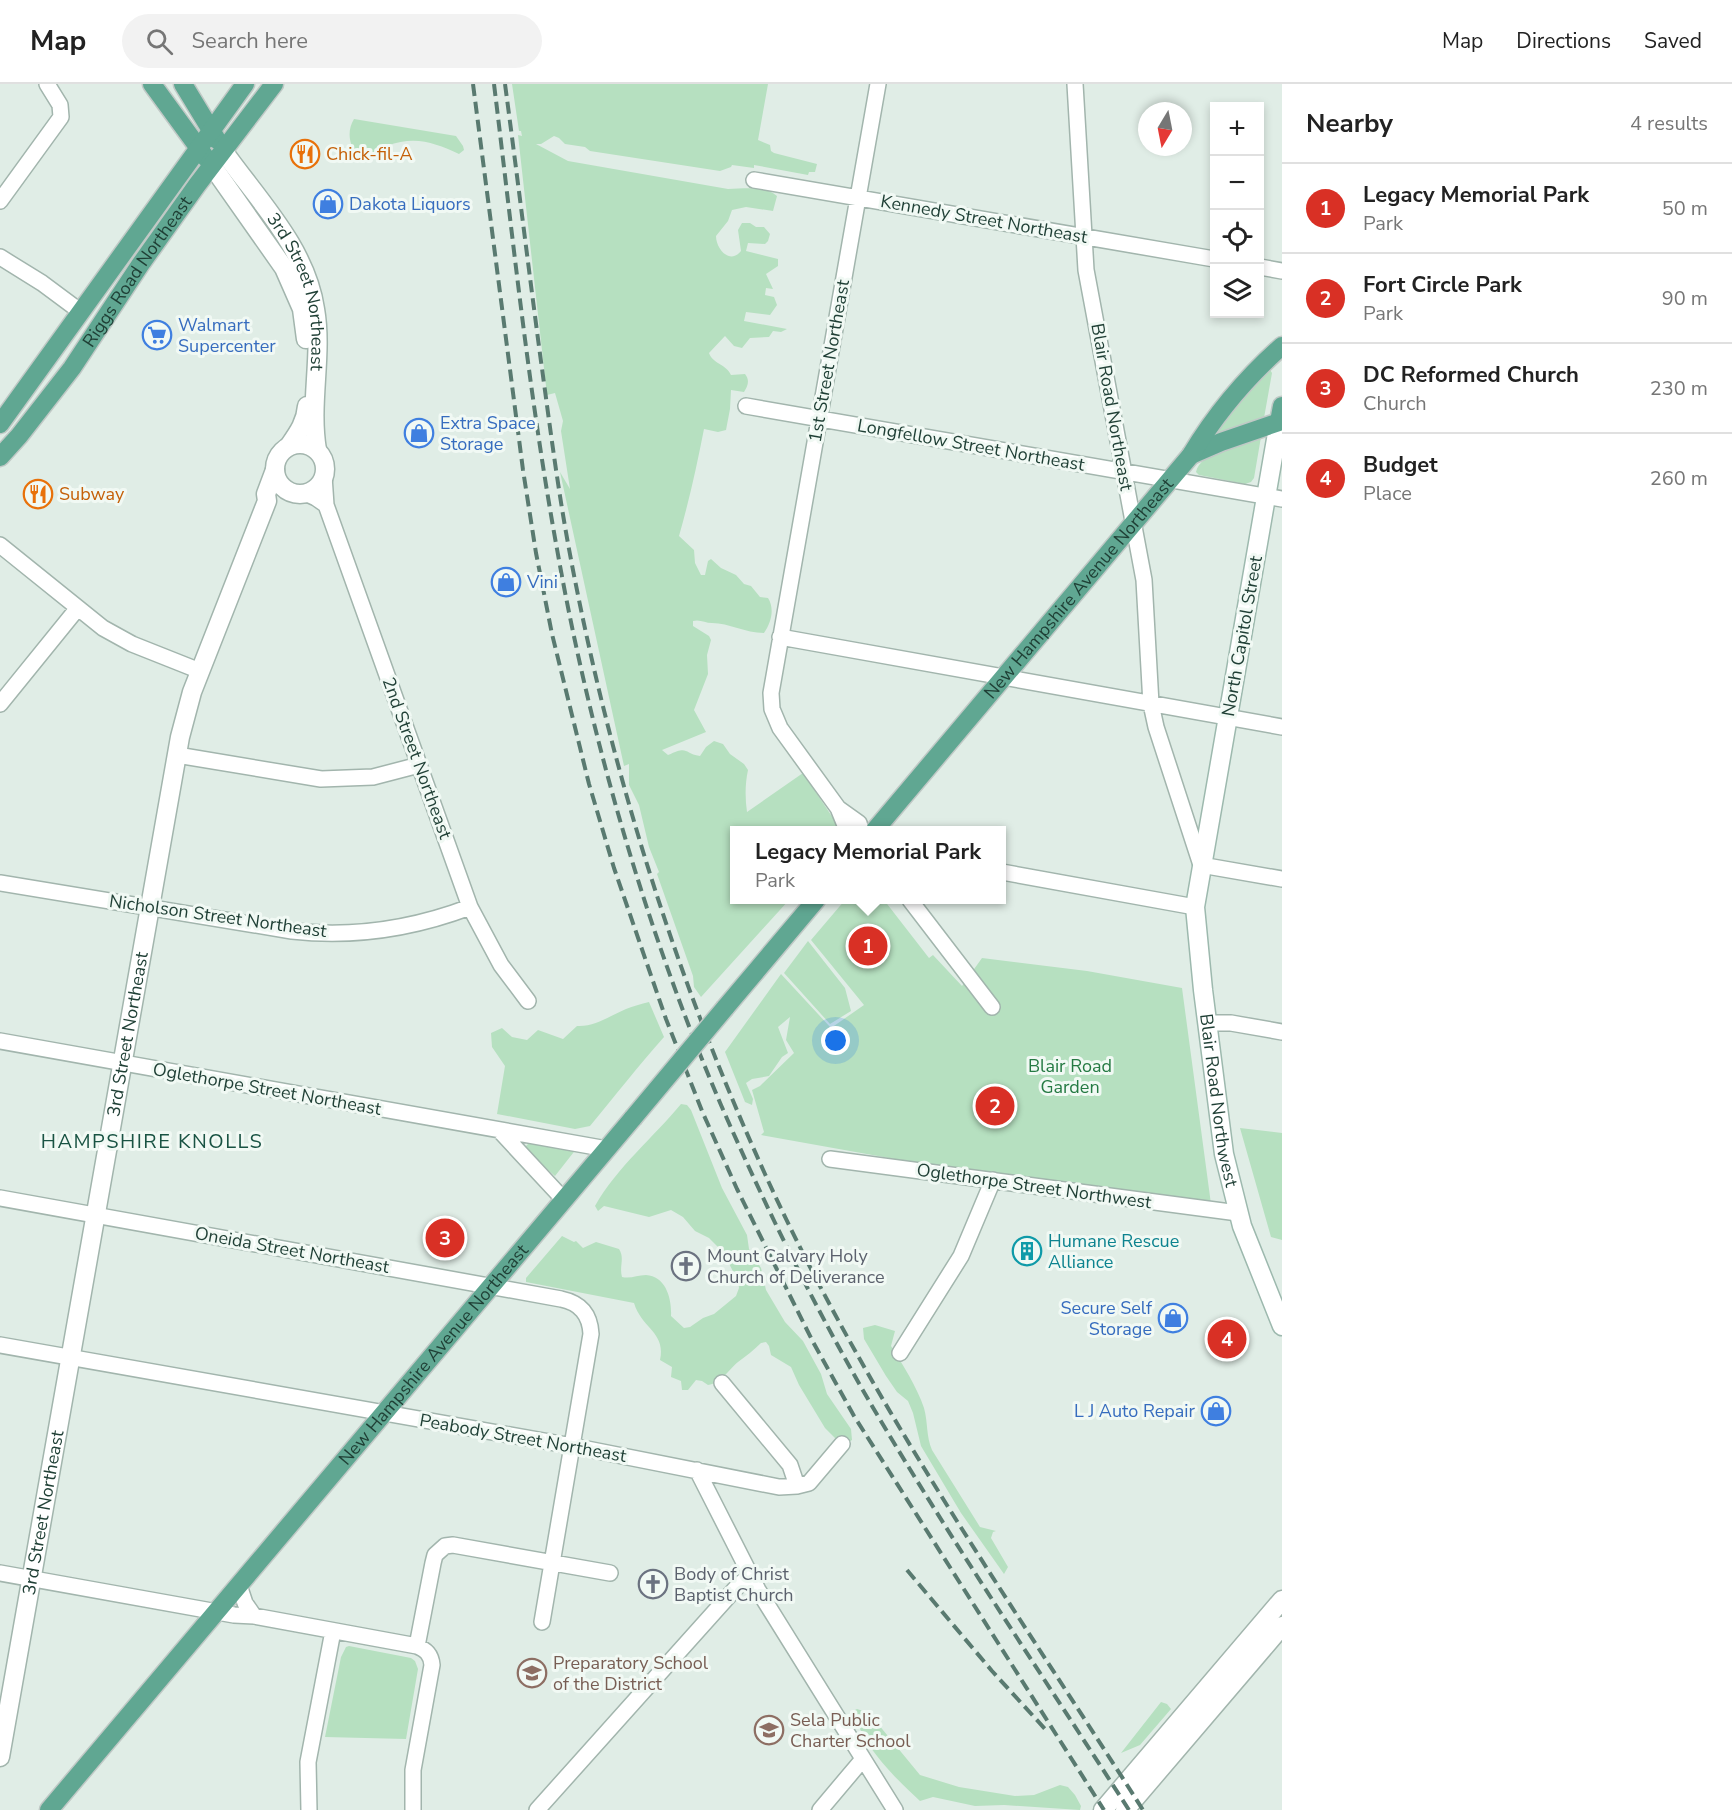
<!DOCTYPE html>
<html lang="en">
<head>
<meta charset="utf-8">
<style>
	:root { --surface:#fff; --page:#f2f2f2; --text:#222; --muted:#767676; --line:#e0e0e0; --accent:#d93025 }
	body { margin:0; font-family:"Nunito Sans",sans-serif; background:var(--page); color:var(--text) }
	.controls { position:absolute; right:18px; top:18px; display:grid; overflow:hidden; border-radius:0px; box-shadow:0 3px 9px #0003 }
	.controls button { width:54px; height:54px; display:grid; place-items:center; padding:0; border:0; border-bottom:2px solid var(--line); background:var(--surface); color:var(--text); font:30px sans-serif }
	.compass { position:absolute; left:1138px; top:18px; width:54px; height:54px; border-radius:50%; background:var(--surface); box-shadow:0 3px 9px #0003; rotate:190deg }
	.you { position:absolute; left:836px; top:957px; width:21px; height:21px; margin:-15px; border:4px solid #fff; border-radius:50%; background:#1a73e8; box-shadow:0 0 0 9px #1a73e833 }
	.badge { display:grid; place-items:center; width:39px; height:39px; border-radius:50%; background:var(--accent); color:#fff; font-size:20px; font-weight:700 }
	.pin { position:absolute; translate:-50% -50%; border:3px solid #fff; box-shadow:0 2px 6px #0006 }
	.popup { position:absolute; left:730px; top:742px; width:276px; height:78px; box-sizing:border-box; display:grid; place-content:center; border-radius:0px; background:var(--surface); filter:drop-shadow(0 2px 4px #0005); font-size:20px; white-space:nowrap; color:var(--muted) }
	.popup b { font-size:22px; color:var(--text) }
	.popup::after { content:''; position:absolute; left:50%; top:100%; margin-left:-12px; border:12px solid transparent; border-top-color:var(--surface) }
	.list { margin:0; padding:0; list-style:none }
	h2 { display:flex; justify-content:space-between; align-items:center; height:78px; margin:0; padding:0 24px; font-size:26px }
	h2 small { font-size:20px; font-weight:400; color:var(--muted) }
	.list li { display:grid; grid-template-columns:39px 1fr auto; gap:18px; align-items:center; box-sizing:border-box; height:90px; padding:0 24px; border-top:2px solid var(--line) }
	.list b { display:block; font-size:22px; white-space:nowrap }
	.list p { margin:0; font-size:20px; white-space:nowrap; color:var(--muted) }
	.list em { font-size:20px; font-style:normal; color:var(--muted) }
	.icon { flex:none; width:33px; height:33px; fill:none; stroke:currentColor; stroke-width:2; stroke-linecap:round; stroke-linejoin:round }
	.map { position:relative; flex:none; width:1282px; height:1726px; overflow:hidden }
	header { display:flex; align-items:center; gap:36px; box-sizing:border-box; height:84px; padding:0 30px; background:var(--surface); border-bottom:2px solid var(--line) }
	header strong { font-size:28px }
	nav { display:flex; gap:33px; margin-inline-start:auto; font-size:21px }
	.search { width:420px; height:54px; background:var(--page); display:flex; align-items:center; gap:15px; box-sizing:border-box; padding:0 21px; border-radius:33px; color:var(--muted); font-size:22px }
	main { display:flex }
	aside { flex:1; background:var(--surface) }
	.map>svg:first-child { display:block }
	.green { fill:#b6e0c0 }
	.lines { fill:none; stroke-linecap:round; stroke-linejoin:round }
	.minor-casing { stroke:#a2b5ad; stroke-width:18 }
	.tertiary-casing { stroke:#a2b5ad; stroke-width:21 }
	.secondary-casing { stroke:#9db9ae; stroke-width:21 }
	.primary-casing { stroke:#c0c9c6; stroke-width:21 }
	.minor { stroke:#fff; stroke-width:15 }
	.tertiary { stroke:#fff; stroke-width:18 }
	.secondary { stroke:#fff; stroke-width:18 }
	.primary { stroke:#60a792; stroke-width:18 }
	.rail { stroke:#597a70; stroke-width:4; stroke-dasharray:12 6; stroke-linecap:butt }
	.primary-bridge-casing { stroke:#c0c9c6; stroke-width:21; stroke-linecap:butt }
	.primary-bridge { stroke:#60a792; stroke-width:18 }
	.labels { text-anchor:middle; stroke-width:6; stroke-linejoin:round; paint-order:stroke }
	.food-label { font-size:18px; fill:#c56008; stroke:#f1f9f4; text-anchor:start }
	.shop-label { font-size:18px; fill:#366cbe; stroke:#f1f9f4; text-anchor:start }
	.street-label { font-size:18px; fill:#1f3f35; stroke:#f1f9f4 }
	.park-label { font-size:18px; fill:#257a43; stroke:#f1f9f4 }
	.culture-label { font-size:18px; fill:#0d838f; stroke:#f1f9f4; text-anchor:start }
	.worship-label { font-size:18px; fill:#5b616d; stroke:#f1f9f4; text-anchor:start }
	.education-label { font-size:18px; fill:#785e54; stroke:#f1f9f4; text-anchor:start }
	.neighbourhood-label { font-size:20px; letter-spacing:1.5px; fill:#195343; stroke:#f1f9f4 }
</style>
</head>
<body>
<header>
<strong>Map</strong>
<div class="search"><svg class="icon" aria-label="search" viewBox="0 0 24 24"><circle cx="10" cy="10" r="6"/><path d="M15 15l6 6"/></svg>Search here</div>
<nav><a>Map</a><a>Directions</a><a>Saved</a></nav>
</header>
<main>
<div class="map">
<svg width="1282" height="1726" viewBox="0 0 1282 1726">
	<rect width="100%" height="100%" fill="#e0ede6"/>
	<path class="green" d="M512,0H768L758,56L770,61L771,67L774,69L817,80L815,88H809L808,91L754,81V84L732,81L731,83L720,87L590,67L585,63L565,60L559,54L554,52L541,60H536L568,77L728,105C743,105 764,101 777,112L773,127L746,123L732,126L728,137L716,152C716,165 730,181 741,167L738,146L742,139H750L756,143H764L770,150L768,157L765,160L748,159L746,167L778,175V182L766,190L773,205L766,204L765,211L774,213L777,221L770,231L746,228L744,237L787,245L781,248L773,247L769,253L750,254L742,264L734,262L725,252L709,269C713,280 726,280 731,291L745,290C750,296 748,302 744,308L731,306L730,325L726,346L718,348L704,345C697,381 689,417 679,452L694,466L695,479L701,491H705L708,477L711,475L721,484L736,491L744,500L751,502L760,513L768,514C775,525 771,539 764,549C745,549 729,539 712,539C705,539 700,535 693,537V542L709,552L711,556L707,571L708,590L694,626L706,648L662,666L668,671C689,661 683,669 700,672L706,663L714,657L723,660L730,670L744,680L748,686C745,700 745,714 747,728L803,689L841,746H734V816H789L701,913L694,903L693,892L657,790L659,788L649,763L639,721L629,701V680L624,682L560,388L570,405L561,347L563,337L555,309L547,311L518,51L522,52L521,47H519Z
		M354,35L456,52L463,62L464,66L459,70C435,59 415,51 387,62C378,66 372,73 362,74C349,65 346,48 354,35Z
		M1269,284L1272,289L1264,334L1212,352Z
		M1261,353L1254,394L1251,398L1245,400L1199,391L1196,388C1200,368 1243,359 1261,353Z
		M845,816H884L929,874L933,871L962,902L982,874L1087,887L1182,904L1211,1120L997,1089L945,1084L761,1051L764,1048L752,1006L760,1002L794,969L786,956L790,933L778,943L788,969L782,973L769,992L752,995L746,999L753,1015L752,1021L745,1018L725,968L781,890L831,944L864,921L811,856Z
		M808,857L845,904L851,927L830,940L784,889Z
		M649,918L664,953C638,982 615,1012 590,1042L575,1045L497,1030L505,982L492,963L491,949L502,944L512,953L527,956L538,946L563,955L577,942C595,943 609,932 626,925C633,922 641,920 649,918Z
		M681,1020L687,1021L691,1026L722,1104L747,1151L749,1165L761,1184L766,1206L785,1238L803,1257L821,1290L827,1310L851,1345L852,1356L847,1359L835,1354L825,1344L799,1301L791,1283L771,1271L769,1262L766,1258L761,1259C754,1266 746,1272 738,1278C728,1286 722,1299 708,1301L702,1297L696,1296L688,1306H682L681,1297L671,1293L672,1283L660,1276C666,1248 642,1245 634,1219L526,1198V1194L562,1152L574,1158L576,1157L583,1164L596,1158L619,1165C625,1174 619,1182 622,1193C631,1195 637,1191 646,1191C666,1192 672,1215 671,1232L684,1244L690,1243L703,1234L714,1230L736,1212L739,1204L738,1197L723,1168L709,1154L695,1147L683,1133L671,1126L649,1133L604,1122L598,1127L595,1122C617,1083 653,1054 681,1020Z
		M1240,1044L1282,1049V1156L1271,1153Z
		M529,1059L577,1064L555,1092L526,1067L525,1063Z
		M875,1241L895,1247L891,1262C903,1281 917,1303 924,1324C928,1338 926,1352 932,1366L980,1443L996,1447L993,1448L991,1454L1008,1483L1004,1490L961,1429L921,1362L913,1329L908,1317L897,1308L886,1292L864,1255L863,1244Z
		M349,1562L411,1574L415,1577L418,1585L406,1655L325,1653L341,1573L346,1563Z
		M1161,1618L1167,1620L1171,1625L1140,1661L1121,1669Z
		M857,1625L869,1629L920,1691L959,1703L1015,1712L1034,1711L1060,1701L1068,1703L1075,1711L1081,1722L1080,1726L1004,1721L975,1722L933,1713L920,1717C898,1697 856,1656 855,1626Z"/>
	<g class="lines">
		<g class="minor-casing">
			<path id="minor" d="M1075,0L1086,186L1144,496L1151,620L1156,643L1201,781L1282,795
				M754,96L1214,175
				M0,117L61,33L60,21L47,0
				M0,173L42,199L81,228
				M1260,183L1282,187
				M746,322L1282,415
				M324,392L326,421L470,823L501,881L528,917
				M305,409L316,414L326,421
				M0,461L103,544L132,560L200,587
				M780,553L1282,643
				M0,620L77,525
				M177,671L321,695L373,693L419,681
				M838,724L847,746
				M861,746L859,739L838,724L780,644L772,625L771,609L878,0
				M1002,788L1195,823
				M0,799L292,847C355,854 412,845 470,823
				M910,816L992,923
				M1207,939H1231L1282,948
				M0,957L607,1065
				M499,1046L564,1116
				M830,1075L1238,1129
				M0,1114L561,1215C580,1219 590,1230 591,1250L542,1538
				M0,1261L572,1362L779,1403L797,1402L809,1399L842,1360
				M900,1269L961,1172L993,1096
				M722,1299L790,1381L797,1402
				M697,1386L758,1506L895,1726
				M0,1489L234,1531L254,1532L417,1562C426,1566 431,1570 432,1581L413,1686V1726
				M239,1501L245,1519L254,1532
				M417,1562L433,1479L435,1471L445,1462L453,1461L610,1489
				M309,1726L308,1678L333,1547
				M537,1726L735,1505L750,1491
				M820,1726L863,1675"/>
		</g>
		<g class="tertiary-casing">
			<g id="tertiary">
				<path id="s1" d="M224,68C258,116 306,164 315,225C323,271 309,319 317,366"/>
				<path d="M213,83L284,184L302,225L306,255"/>
				<circle cx="300" cy="385" r="25"/>
				<path d="M289,362C298,349 306,338 307,322"/>
				<path id="s2" d="M0,1673L180,653L192,608L267,417L266,410L275,386"/>
				<path d="M1103,1726L1282,1516"/>
				<path d="M1125,1726L1282,1542"/>
			</g>
		</g>
		<g class="secondary-casing">
			<g id="secondary">
				<path id="s3" d="M1279,338L1195,823L1203,906L1224,1070L1242,1142L1282,1242"/>
			</g>
		</g>
		<g class="primary-casing">
			<g id="primary">
				<path d="M152,0L206,74"/>
				<path d="M183,0L217,56"/>
				<path d="M0,340L245,0"/>
				<path d="M1191,371L1221,358L1279,338L1282,322"/>
				<path id="s4" d="M0,373L19,352L72,284L140,181L197,101L274,0"/>
				<path id="s5" d="M875,746L1191,371C1215,331 1247,293 1282,262"/>
				<path d="M725,924L816,816"/>
				<path id="s6" d="M49,1726L633,1034"/>
			</g>
		</g>
		<use href="#minor" class="minor"/>
		<use href="#tertiary" class="tertiary"/>
		<use href="#secondary" class="secondary"/>
		<use href="#primary" class="primary"/>
		<path class="rail" d="M473,0L523,386L536,469L552,550L589,700L614,784L666,935L702,1027L737,1105L813,1258L854,1332L1104,1726
			M494,0C513,155 529,311 557,465C590,652 646,846 721,1021C766,1124 816,1226 872,1322C953,1460 1043,1592 1129,1726
			M505,0C517,90 528,180 540,270C549,335 557,400 569,465C609,680 674,890 765,1090C867,1315 1011,1518 1143,1726
			M907,1486L992,1587L1046,1646"/>
		<g class="primary-bridge-casing">
			<path id="primary-bridge" d="M633,1034L725,924"/>
		</g>
		<use href="#primary-bridge" class="primary-bridge"/>
	</g>
	<defs>
		<g id="restaurant-ring" transform="scale(1.5)"><circle r="9.5" fill="#f1f9f4" stroke="#e8710a" stroke-width="1.5"/><path d="M-5-6h1v4h1v-4h1v4h1v-4h1v5L-1.5 .5V6h-2V.5L-5-1ZM5-6V6H3V1.5H1.5Q1.5-4 5-6Z" fill="#e8710a"/></g>
		<g id="shop-ring" transform="scale(1.5)"><circle r="9.5" fill="#f1f9f4" stroke="#3f7fe0" stroke-width="1.5"/><path d="M-5-2.5h2.3a2.7 3.5 0 0 1 5.4 0H5L5.5 6h-11ZM-1.5-2.5h3a1.5 2.3 0 0 0-3 0Z" fill="#3f7fe0"/></g>
		<g id="supermarket-ring" transform="scale(1.5)"><circle r="9.5" fill="#f1f9f4" stroke="#3f7fe0" stroke-width="1.5"/><path d="M-6-5.5h2.5l.6 2H6L4.5 2H-2.5L-4.4-4H-6ZM-1.5 3.2a1.3 1.3 0 1 0 .1 0ZM3 3.2a1.3 1.3 0 1 0 .1 0Z" fill="#3f7fe0"/></g>
		<g id="building-ring" transform="scale(1.5)"><circle r="9.5" fill="#f1f9f4" stroke="#0f9aa8" stroke-width="1.5"/><path d="M-4-6H4V6H1V3H-1V6H-4ZM-2.5-4.3h1.7v1.8h-1.7ZM.8-4.3h1.7v1.8H.8ZM-2.5-1h1.7V.8h-1.7ZM.8-1h1.7V.8H.8Z" fill="#0f9aa8"/></g>
		<g id="church-ring" transform="scale(1.5)"><circle r="9.5" fill="#f1f9f4" stroke="#6b7280" stroke-width="1.5"/><path d="M-1.2-6h2.4v3.5h3.3v2.4h-3.3V6h-2.4V-.1h-3.3v-2.4h3.3Z" fill="#6b7280"/></g>
		<g id="school-ring" transform="scale(1.5)"><circle r="9.5" fill="#f1f9f4" stroke="#8d6e63" stroke-width="1.5"/><path d="M0-5L7-2L0 1L-7-2ZM-4 1L0 2.5L4 1V4Q0 6-4 4Z" fill="#8d6e63"/></g>
	</defs>
	<g fill-rule="evenodd">
		<use href="#restaurant-ring" x="305" y="70"/>
		<use href="#shop-ring" x="328" y="120"/>
		<use href="#supermarket-ring" x="157" y="251"/>
		<use href="#shop-ring" x="419" y="349"/>
		<use href="#restaurant-ring" x="38" y="410"/>
		<use href="#shop-ring" x="506" y="498"/>
		<use href="#building-ring" x="1027" y="1167"/>
		<use href="#church-ring" x="686" y="1182"/>
		<use href="#shop-ring" x="1173" y="1234"/>
		<use href="#shop-ring" x="1216" y="1327"/>
		<use href="#church-ring" x="653" y="1500"/>
		<use href="#school-ring" x="532" y="1589"/>
		<use href="#school-ring" x="769" y="1646"/>
	</g>
	<g class="labels">
		<g class="food-label">
			<text x="326" y="76">Chick-fil-A</text>
			<text x="59" y="416">Subway</text>
		</g>
		<g class="shop-label">
			<text x="349" y="126">Dakota Liquors</text>
			<text x="178" y="247">Walmart<tspan x="178" dy="21">Supercenter</tspan></text>
			<text x="440" y="345">Extra Space<tspan x="440" dy="21">Storage</tspan></text>
			<text x="527" y="504">Vini</text>
			<text x="1152" y="1230" text-anchor="end">Secure Self<tspan x="1152" dy="21">Storage</tspan></text>
			<text x="1195" y="1333" text-anchor="end">L J Auto Repair</text>
		</g>
		<g class="street-label">
			<text transform="translate(984 135) rotate(10)" y="6">Kennedy Street Northeast</text>
			<text dy="6" stroke="none"><textPath href="#s4" startOffset="231">Riggs Road Northeast</textPath></text>
			<text dy="6" stroke="none"><textPath href="#s1" startOffset="162">3rd Street Northeast</textPath></text>
			<text transform="translate(829 277) rotate(-80)" y="6">1st Street Northeast</text>
			<text transform="translate(1112 323) rotate(80)" y="6">Blair Road Northeast</text>
			<text transform="translate(971 361) rotate(10)" y="6">Longfellow Street Northeast</text>
			<text dy="6" stroke="none"><textPath href="#s5" startOffset="316">New Hampshire Avenue Northeast</textPath></text>
			<text transform="translate(1242 552) rotate(-80)" y="6">North Capitol Street</text>
			<text transform="translate(417 674) rotate(70)" y="6">2nd Street Northeast</text>
			<text transform="translate(218 832) rotate(8)" y="6">Nicholson Street Northeast</text>
			<text dy="6" stroke="none"><textPath href="#s2" startOffset="734">3rd Street Northeast</textPath></text>
			<text transform="translate(267 1005) rotate(10)" y="6">Oglethorpe Street Northeast</text>
			<text dy="6" stroke="none"><textPath href="#s3" startOffset="687">Blair Road Northwest</textPath></text>
			<text transform="translate(1034 1102) rotate(8)" y="6">Oglethorpe Street Northwest</text>
			<text transform="translate(292 1166) rotate(10)" y="6">Oneida Street Northeast</text>
			<text dy="6" stroke="none"><textPath href="#s6" startOffset="596">New Hampshire Avenue Northeast</textPath></text>
			<text transform="translate(523 1354) rotate(10)" y="6">Peabody Street Northeast</text>
			<text dy="6" stroke="none"><textPath href="#s2" startOffset="248">3rd Street Northeast</textPath></text>
		</g>
		<g class="park-label">
			<text x="1070" y="988">Blair Road<tspan x="1070" dy="21">Garden</tspan></text>
		</g>
		<g class="culture-label">
			<text x="1048" y="1163">Humane Rescue<tspan x="1048" dy="21">Alliance</tspan></text>
		</g>
		<g class="worship-label">
			<text x="707" y="1178">Mount Calvary Holy<tspan x="707" dy="21">Church of Deliverance</tspan></text>
			<text x="674" y="1496">Body of Christ<tspan x="674" dy="21">Baptist Church</tspan></text>
		</g>
		<g class="education-label">
			<text x="553" y="1585">Preparatory School<tspan x="553" dy="21">of the District</tspan></text>
			<text x="790" y="1642">Sela Public<tspan x="790" dy="21">Charter School</tspan></text>
		</g>
		<g class="neighbourhood-label">
			<text x="152" y="1064">HAMPSHIRE KNOLLS</text>
		</g>
	</g>
</svg>
<div class="controls">
<button>+</button>
<button>−</button>
<button><svg class="icon" aria-label="locate" viewBox="0 0 24 24"><circle cx="12" cy="12" r="6"/><path d="M12 2v4M12 18v4M2 12h4M18 12h4"/></svg></button>
<button><svg class="icon" aria-label="layers" viewBox="0 0 24 24"><path d="M12 4l9 5-9 5-9-5zM3 14l9 5 9-5"/></svg></button>
</div>
<svg class="compass" viewBox="-18 -18 36 36"><path d="M0-13l5 13h-10z" fill="#e53935"/><path d="M0 13l5-13h-10z" fill="#767676"/></svg>
<div class="you"></div>
<div class="pin badge" style="left:868px;top:862px">1</div>
<div class="popup"><b>Legacy Memorial Park</b>Park</div>
<div class="pin badge" style="left:995px;top:1022px">2</div>
<div class="pin badge" style="left:445px;top:1154px">3</div>
<div class="pin badge" style="left:1227px;top:1255px">4</div>
</div>
<aside>
<h2>Nearby<small>4 results</small></h2>
<ul class="list">
<li><span class="badge">1</span><div><b>Legacy Memorial Park</b><p>Park</p></div><em>50 m</em></li>
<li><span class="badge">2</span><div><b>Fort Circle Park</b><p>Park</p></div><em>90 m</em></li>
<li><span class="badge">3</span><div><b>DC Reformed Church</b><p>Church</p></div><em>230 m</em></li>
<li><span class="badge">4</span><div><b>Budget</b><p>Place</p></div><em>260 m</em></li>
</ul>
</aside>
</main>
</body>
</html>
